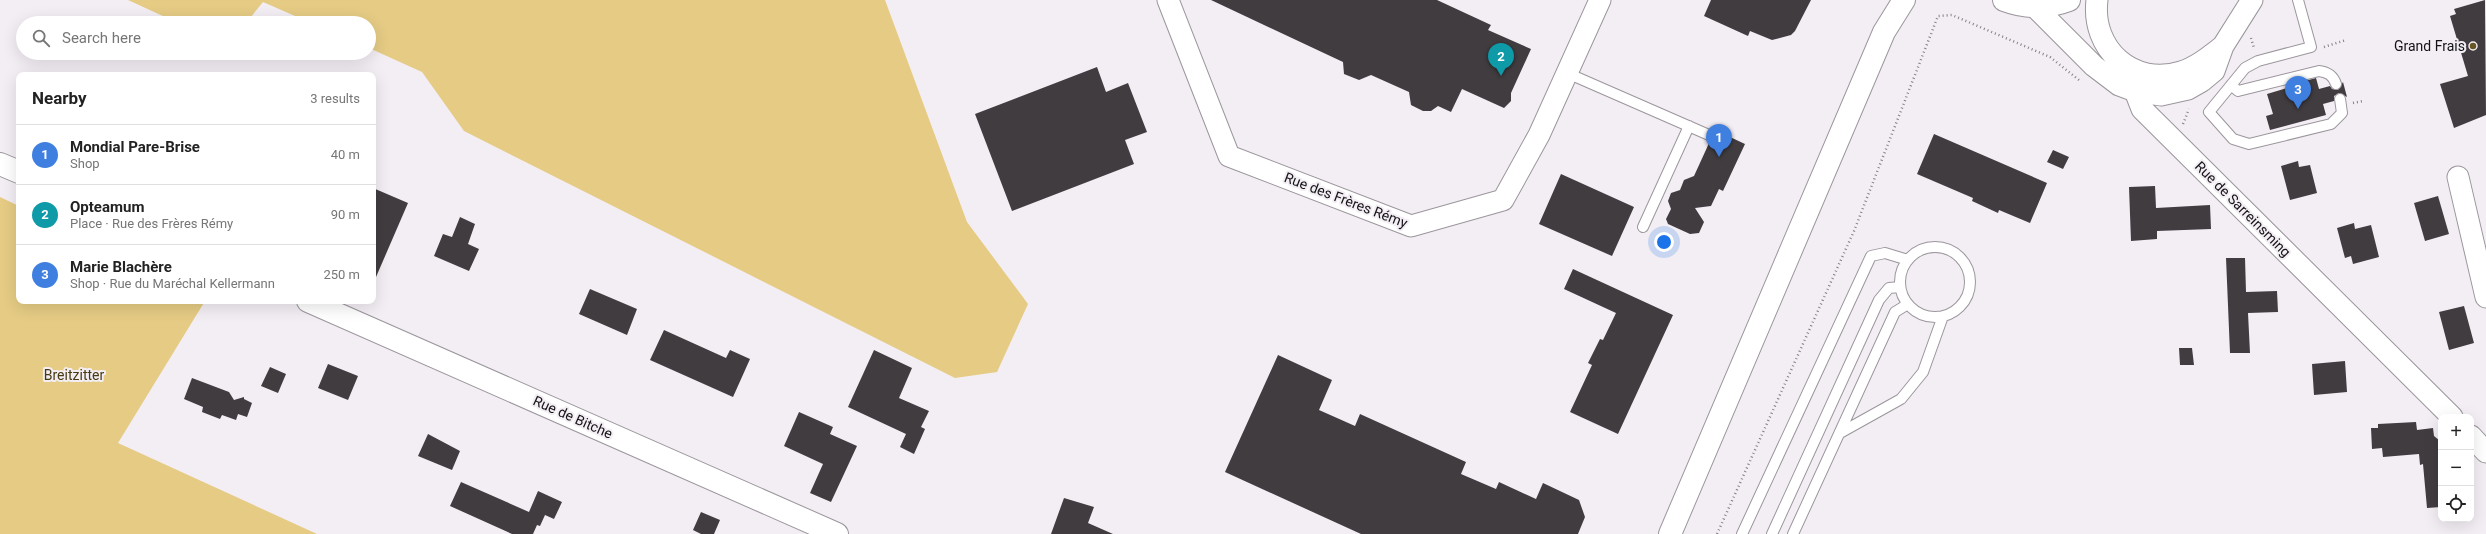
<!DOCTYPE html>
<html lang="en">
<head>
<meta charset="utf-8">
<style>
	:root { --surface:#fff; --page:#f6f6f6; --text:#222; --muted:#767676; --line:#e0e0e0; --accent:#675523 }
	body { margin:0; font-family:Roboto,sans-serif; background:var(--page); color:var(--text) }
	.controls { position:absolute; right:12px; bottom:12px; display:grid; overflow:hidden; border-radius:8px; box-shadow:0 4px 16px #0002 }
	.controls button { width:36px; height:36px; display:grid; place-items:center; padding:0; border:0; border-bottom:1px solid var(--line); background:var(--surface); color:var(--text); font:20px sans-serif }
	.you { position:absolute; left:1664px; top:242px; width:14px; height:14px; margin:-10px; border:3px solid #fff; border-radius:50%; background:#1a73e8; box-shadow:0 0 0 6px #1a73e833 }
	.badge { display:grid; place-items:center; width:26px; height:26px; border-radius:50%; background:var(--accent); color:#fff; font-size:13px; font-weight:700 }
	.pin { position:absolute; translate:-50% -33px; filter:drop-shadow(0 1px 2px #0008) }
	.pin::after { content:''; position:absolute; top:21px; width:14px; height:12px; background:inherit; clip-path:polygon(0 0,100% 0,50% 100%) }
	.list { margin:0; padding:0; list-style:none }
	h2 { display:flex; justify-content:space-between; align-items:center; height:52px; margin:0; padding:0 16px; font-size:17px }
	h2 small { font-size:13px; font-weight:400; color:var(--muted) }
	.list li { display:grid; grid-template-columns:26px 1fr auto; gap:12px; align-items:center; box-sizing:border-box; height:60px; padding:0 16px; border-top:1px solid var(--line) }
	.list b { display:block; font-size:15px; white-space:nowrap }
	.list p { margin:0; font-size:13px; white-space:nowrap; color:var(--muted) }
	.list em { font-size:13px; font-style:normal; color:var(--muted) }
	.icon { flex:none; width:22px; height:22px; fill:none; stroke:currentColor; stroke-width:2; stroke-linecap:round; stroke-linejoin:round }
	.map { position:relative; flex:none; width:2486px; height:534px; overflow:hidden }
	.search { position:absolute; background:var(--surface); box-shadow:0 4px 16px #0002; left:16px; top:16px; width:360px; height:44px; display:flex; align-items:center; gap:10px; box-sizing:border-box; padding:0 14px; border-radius:22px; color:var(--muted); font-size:15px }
	.panel { position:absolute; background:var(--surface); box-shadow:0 4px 16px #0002; left:16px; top:72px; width:360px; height:232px; border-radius:8px }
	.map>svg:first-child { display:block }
	.green { fill:#e5cb84 }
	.building { fill:#403c40 }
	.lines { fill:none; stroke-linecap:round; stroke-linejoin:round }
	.lane-casing { stroke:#9b969c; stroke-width:12 }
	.street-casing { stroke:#9b969c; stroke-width:23 }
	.primary-casing { stroke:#9b969c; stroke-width:24 }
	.path { stroke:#848185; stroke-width:2.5; stroke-dasharray:1 3; stroke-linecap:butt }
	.lane { stroke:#fff; stroke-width:10 }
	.street { stroke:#fff; stroke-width:21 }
	.primary { stroke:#fff; stroke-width:22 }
	.poi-dot { fill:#675523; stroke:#f3eef4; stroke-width:1.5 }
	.labels { text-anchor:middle; stroke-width:4; stroke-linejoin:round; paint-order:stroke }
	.poi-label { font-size:14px; fill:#131214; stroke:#f3eef4; text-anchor:end }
	.street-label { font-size:14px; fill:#131214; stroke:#f3eef4 }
	.park-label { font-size:14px; fill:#473911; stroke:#f3eef4 }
</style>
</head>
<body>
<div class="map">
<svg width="2486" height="534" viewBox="0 0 2486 534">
	<rect width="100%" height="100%" fill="#f3eef4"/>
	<path class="green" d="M128,0H885L967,222L1028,304L997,372L955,378L464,131L422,72L369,48V23H311L263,2L246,23H178Z
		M0,197L19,206V301H205L118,443L317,534H0Z"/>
	<path class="building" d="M1211,0H1437L1491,25L1488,30L1531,49L1511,93V101L1504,108L1462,89L1451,112L1438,106L1431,111H1423L1411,105L1409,92L1371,75L1359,80L1344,74L1343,62Z
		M1711,0H1811L1795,31L1791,35L1772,40L1750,31L1748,36L1704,16Z
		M2485,0L2486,115L2454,128L2440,84L2468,76L2450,16L2456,14L2454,9Z
		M1097,67L1106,92L1128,83L1147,132L1125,140L1134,164L1012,211L975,114Z
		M2316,78L2319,89L2330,86L2332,89L2338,90L2343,82L2347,97L2339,93L2334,96V101L2323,104L2326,115L2270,130L2266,116L2273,114L2267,94L2287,88L2286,86Z
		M1715,130L1745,144L1723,191L1719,189L1711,206L1695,208L1704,222L1699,233L1690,234L1668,224L1666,219L1671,209L1668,201L1671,193L1680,190L1684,180L1694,176L1710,141L1715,138Z
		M1934,134L2047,183L2030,223L1999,210L1998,213L1972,201L1973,198L1917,174Z
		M2053,150L2069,157L2063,169L2047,162Z
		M2298,161L2299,167L2310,165L2317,193L2290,200L2281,166Z
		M1561,174L1634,207L1612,256L1539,224Z
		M2155,186L2156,208L2210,205L2211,229L2157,231V239L2131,241L2129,187Z
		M373,188L408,203L373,284Z
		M2438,196L2449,234L2425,241L2414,203Z
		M460,217L475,224L468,244L479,249L469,271L434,256L443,234L452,237Z
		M2354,223L2355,229L2371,225L2379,257L2353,264L2351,256L2345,258L2337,228Z
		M2226,258H2245L2246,292L2277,291L2278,312L2248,313L2250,353H2230Z
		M1573,269L1673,315L1618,434L1570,412L1592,365L1588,363L1600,339L1603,340L1616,313L1564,289Z
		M590,289L637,309L627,335L579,314Z
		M2464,306L2474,343L2449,350L2439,312Z
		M664,330L726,358L730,350L750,359L733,397L650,360Z
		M2179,348H2192L2194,365H2180Z
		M874,350L912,368L899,398L929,411L921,427L925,429L914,454L900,447L906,434L848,407Z
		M1278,355L1332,380L1319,410L1355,426L1360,414L1466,462L1461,474L1496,489L1499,482L1536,499L1543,483L1579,500L1585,517L1578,534H1361L1225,472Z
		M2345,361L2347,392L2314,395L2312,364Z
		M328,364L358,376L348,400L318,388Z
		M270,367L286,374L278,393L261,386Z
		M192,378L229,392L234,400L244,397V399L252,403L247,417L238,414L236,420L222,415L220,419L202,412L203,407L184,399Z
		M799,412L833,427L830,434L857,446L831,502L810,493L823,464L784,446Z
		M2416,422L2417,430L2433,428L2434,436L2440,441L2441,507L2427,508L2423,464L2420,465L2419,454L2383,457L2382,448L2372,449L2371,428H2378V424Z
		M428,434L460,451L452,470L418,456Z
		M461,482L529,512L538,491L562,502L554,519L545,515L540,526L537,525L533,534H512L450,506Z
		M1064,498L1094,507L1088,523L1113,534H1051Z
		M701,512L720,520L714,534H701L693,530Z"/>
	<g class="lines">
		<g class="lane-casing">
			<path id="lane" d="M2298,0L2311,47L2258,61L2245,68L2209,112L2233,139L2249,144L2331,124L2342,113L2340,99
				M1567,73L1709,135
				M2231,85L2238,91L2319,71C2327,72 2333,75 2336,84
				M1643,227L1689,126
				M1900 282a35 35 0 1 1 70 0a35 35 0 1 1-70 0Z
				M1840,433L1901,399L1923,372L1943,316
				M1742,534L1871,256L1885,253L1908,260
				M1772,534L1879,300L1889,288L1900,287
				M1793,534L1895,312L1908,304"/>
		</g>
		<g class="street-casing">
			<path id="street" d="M1168,0L1229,156L1411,226L1503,200L1539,135L1600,0
				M2097,0C2091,49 2133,87 2181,72C2197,67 2210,56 2223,46
				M2034,6L2094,66L2119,85L2135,91L2161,95L2188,89L2202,81L2214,71L2223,46L2252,0
				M2135,91L2142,109L2452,417
				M2458,177L2486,297
				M2471,436L2486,452"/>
		</g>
		<g class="primary-casing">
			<path id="primary" d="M2004,0C2025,8 2048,8 2069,0
				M0,164L19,172
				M308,301L837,534
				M1670,534L1884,32L1904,0"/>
		</g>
		<path class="path" d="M2251,38L2254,48
			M2324,47L2346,40
			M2353,103L2363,101
			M2183,124L2189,109
			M1717,534L1854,231L1938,16L1952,15L2050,57L2079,80"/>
		<use href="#lane" class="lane"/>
		<use href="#street" class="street"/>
		<use href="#primary" class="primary"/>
	</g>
	<circle class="poi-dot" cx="2473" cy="46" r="4"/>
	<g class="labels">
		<g class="poi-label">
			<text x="2465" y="51">Grand Frais</text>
		</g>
		<g class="street-label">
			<text transform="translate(1346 200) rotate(21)" y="5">Rue des Frères Rémy</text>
			<text transform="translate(2243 209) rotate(45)" y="5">Rue de Sarreinsming</text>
			<text transform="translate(573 417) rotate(24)" y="5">Rue de Bitche</text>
		</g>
		<g class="park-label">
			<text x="74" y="380">Breitzitter</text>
		</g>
	</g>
</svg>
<div class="controls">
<button>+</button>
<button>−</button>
<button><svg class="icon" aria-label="locate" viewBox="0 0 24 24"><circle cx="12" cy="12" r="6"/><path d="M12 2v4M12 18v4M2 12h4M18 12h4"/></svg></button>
</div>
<div class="you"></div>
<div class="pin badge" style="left:1719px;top:157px;background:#3f7fe0">1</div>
<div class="pin badge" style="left:1501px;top:76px;background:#0f9aa8">2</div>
<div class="pin badge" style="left:2298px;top:109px;background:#3f7fe0">3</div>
<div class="search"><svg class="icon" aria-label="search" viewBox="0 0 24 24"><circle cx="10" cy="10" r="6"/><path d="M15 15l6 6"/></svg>Search here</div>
<section class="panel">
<h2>Nearby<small>3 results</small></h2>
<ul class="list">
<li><span class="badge" style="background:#3f7fe0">1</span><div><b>Mondial Pare-Brise</b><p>Shop</p></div><em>40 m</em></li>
<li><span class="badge" style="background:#0f9aa8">2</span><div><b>Opteamum</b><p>Place · Rue des Frères Rémy</p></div><em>90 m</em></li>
<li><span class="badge" style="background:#3f7fe0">3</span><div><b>Marie Blachère</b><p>Shop · Rue du Maréchal Kellermann</p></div><em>250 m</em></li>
</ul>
</section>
</div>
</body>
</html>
